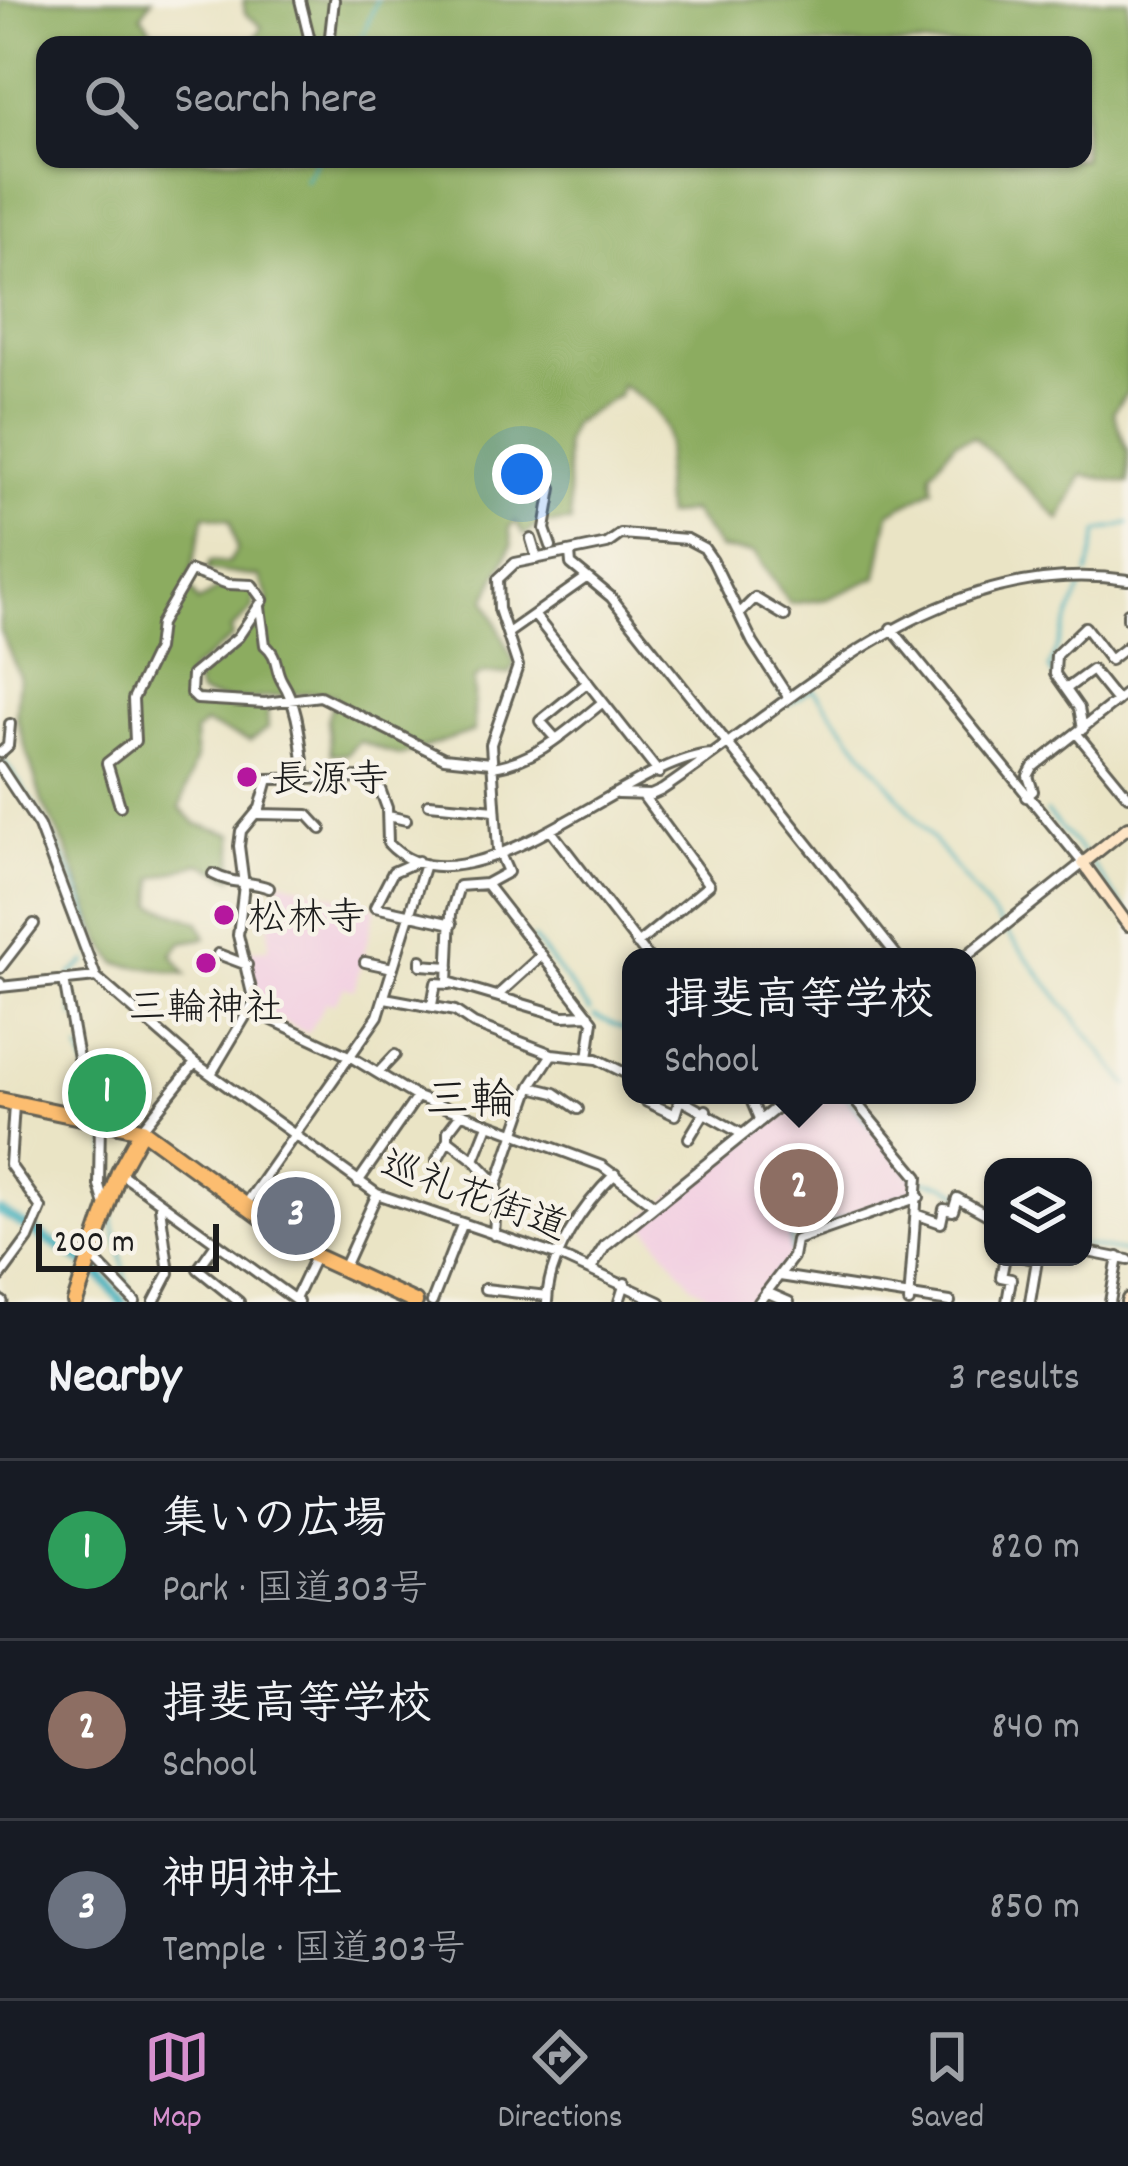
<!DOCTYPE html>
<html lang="en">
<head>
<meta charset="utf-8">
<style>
	:root { --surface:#171b24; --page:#20242c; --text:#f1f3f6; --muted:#9ea1a6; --line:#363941; --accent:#d690ce }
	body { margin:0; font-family:Dekko,"Klee One",sans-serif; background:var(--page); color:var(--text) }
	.controls { position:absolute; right:36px; bottom:36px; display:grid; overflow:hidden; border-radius:24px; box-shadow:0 3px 9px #0004 }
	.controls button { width:108px; height:108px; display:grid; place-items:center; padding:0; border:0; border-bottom:3px solid var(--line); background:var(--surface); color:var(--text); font:60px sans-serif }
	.scale { position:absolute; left:36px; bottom:30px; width:183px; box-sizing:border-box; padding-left:12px; border:6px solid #1c1c1c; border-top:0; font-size:33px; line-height:42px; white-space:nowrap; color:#1c1c1c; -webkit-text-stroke:9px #f7f3e8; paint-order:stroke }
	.you { position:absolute; left:522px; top:474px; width:42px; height:42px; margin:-30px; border:9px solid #fff; border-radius:50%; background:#1a73e8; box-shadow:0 0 0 18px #1a73e833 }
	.badge { display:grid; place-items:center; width:78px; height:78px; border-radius:50%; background:var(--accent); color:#fff; font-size:39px; font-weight:700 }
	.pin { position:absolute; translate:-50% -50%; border:6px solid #fff; box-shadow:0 3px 12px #0006 }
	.popup { position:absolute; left:622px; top:948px; width:354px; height:156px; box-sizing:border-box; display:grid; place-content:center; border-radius:24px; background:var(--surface); filter:drop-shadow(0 3px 9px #0005); font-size:39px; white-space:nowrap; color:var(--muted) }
	.popup b { font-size:45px; color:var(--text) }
	.popup::after { content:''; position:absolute; left:50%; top:100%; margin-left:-24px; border:24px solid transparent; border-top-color:var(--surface) }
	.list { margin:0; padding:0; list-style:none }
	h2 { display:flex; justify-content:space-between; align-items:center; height:156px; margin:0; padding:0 48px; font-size:51px }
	h2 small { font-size:39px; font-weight:400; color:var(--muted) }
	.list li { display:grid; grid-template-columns:78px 1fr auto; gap:36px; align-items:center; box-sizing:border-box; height:180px; padding:0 48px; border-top:3px solid var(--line) }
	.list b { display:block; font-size:45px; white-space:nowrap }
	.list p { margin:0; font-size:39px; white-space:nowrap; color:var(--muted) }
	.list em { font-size:39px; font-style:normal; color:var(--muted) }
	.icon { flex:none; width:66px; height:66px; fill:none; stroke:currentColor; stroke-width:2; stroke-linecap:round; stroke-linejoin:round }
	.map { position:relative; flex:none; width:1128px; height:1302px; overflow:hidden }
	.search { position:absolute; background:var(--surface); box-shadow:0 3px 9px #0004; left:36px; right:36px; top:36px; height:132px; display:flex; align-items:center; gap:30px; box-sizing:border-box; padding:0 42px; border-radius:24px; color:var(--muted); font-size:45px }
	.sheet { height:696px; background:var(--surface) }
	nav { display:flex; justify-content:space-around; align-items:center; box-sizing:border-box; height:168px; border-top:3px solid var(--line); background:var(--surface); font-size:33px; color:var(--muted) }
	nav a { display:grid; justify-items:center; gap:6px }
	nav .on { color:var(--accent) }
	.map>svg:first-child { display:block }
	.built { fill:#f2cfe1 }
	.green { fill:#b1c86d; stroke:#667244; stroke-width:3 }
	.forest { fill:#8cac60; stroke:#54643e; stroke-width:3 }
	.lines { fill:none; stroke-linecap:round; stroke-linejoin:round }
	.stream { stroke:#3dadb9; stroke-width:3 }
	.river { stroke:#3dadb9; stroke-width:10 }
	.minor-casing { stroke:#646257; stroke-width:14 }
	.tertiary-casing { stroke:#646257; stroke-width:15 }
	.secondary-casing { stroke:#646257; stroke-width:16 }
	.trunk-casing { stroke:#646257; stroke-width:20 }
	.minor { stroke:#fff; stroke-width:8 }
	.tertiary { stroke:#fff; stroke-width:9 }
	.secondary { stroke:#fee5c5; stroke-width:10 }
	.trunk { stroke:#fcbd6f; stroke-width:14 }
	.poi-dot { fill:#b5179e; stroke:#f7f3e8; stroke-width:4.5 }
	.labels { text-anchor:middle; stroke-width:9; stroke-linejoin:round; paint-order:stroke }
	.poi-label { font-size:39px; fill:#1c1c1c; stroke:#f7f3e8; text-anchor:start }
	.street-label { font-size:39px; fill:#1c1c1c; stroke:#f7f3e8 }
	.quarter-label { font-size:45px; fill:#1c1c1c; stroke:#f7f3e8 }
</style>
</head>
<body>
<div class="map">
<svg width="1128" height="1302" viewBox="0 0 1128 1302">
	<rect width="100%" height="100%" fill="#f7f3e8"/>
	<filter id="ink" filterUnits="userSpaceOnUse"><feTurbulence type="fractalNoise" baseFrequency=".00833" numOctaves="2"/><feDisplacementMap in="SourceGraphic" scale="24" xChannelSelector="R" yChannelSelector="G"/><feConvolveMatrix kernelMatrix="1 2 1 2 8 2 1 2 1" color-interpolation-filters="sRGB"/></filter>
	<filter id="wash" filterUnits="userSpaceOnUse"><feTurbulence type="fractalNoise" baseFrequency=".004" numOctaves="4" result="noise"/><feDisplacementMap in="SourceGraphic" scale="48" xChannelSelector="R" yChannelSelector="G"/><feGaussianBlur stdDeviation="2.7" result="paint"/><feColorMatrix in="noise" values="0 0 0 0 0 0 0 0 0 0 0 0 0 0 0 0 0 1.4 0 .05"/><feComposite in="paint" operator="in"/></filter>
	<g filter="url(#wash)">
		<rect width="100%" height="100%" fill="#eae4c5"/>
		<path class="built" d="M281,880L376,908L354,990L344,987L335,1003L326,1002L308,1033L260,1011L248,950L269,949V908Z
			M800,1095H848L915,1176L913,1196L792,1237L789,1257L756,1302H720L691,1285L641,1220Z"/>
		<path class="green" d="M121,1073L132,1084L116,1102L114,1115L96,1111L85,1077Z"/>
		<path class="forest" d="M0,0H152L141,15L152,31L177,34L180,45H45V159H1083V45H232L256,37L262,27L245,13L243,0H1128V391L1113,412L1128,452V483L1082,475L1060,520L974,437L955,442L931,472L933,489L889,513L877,577L827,599L790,604L754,553L720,549L691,511L666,516C652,451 698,430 621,385L619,395L573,423L565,443L571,522L539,524L524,536L516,522L509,527L512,544L486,599L515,664L510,674L484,673L474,679V731L400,756L359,741L347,754H331L327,720L335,695C291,685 243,712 199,693L195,682L200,675L257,624L269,600L259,577L207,570L210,561L228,563L237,550L230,520L205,515L188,583L198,602L222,586L254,589L253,609L231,630L233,637L191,670L186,681L191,703L267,707L268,728L250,741L205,724L195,732L196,758L180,808L196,824L233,834V878L200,863L154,878L153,905L199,922L206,938L182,942L172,954L186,974L117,963L101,941L67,850L42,802L16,716L19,675L0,630Z"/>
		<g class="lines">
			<path class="stream" d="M359,45L377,0
				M305,180L317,159
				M1088,574L1098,532L1128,523
				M755,652L789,704L813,689L1128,1085
				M1064,694L1049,668L1083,583
				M1,758C31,792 101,914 93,956
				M1029,791L1024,776L1029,767
				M1046,812L1084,854
				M1090,861L1128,914
				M533,938L590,1011
				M70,975L86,962
				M70,985L74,1017
				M594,1016L631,1032
				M80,1050L91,1084L106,1095L104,1113
				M845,1095L917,1180
				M108,1132L109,1184
				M711,1167L803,1095
				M924,1181L945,1185L993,1212
				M111,1212L129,1290
				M1083,1245L1128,1253
				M791,1252L790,1238L913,1192
				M767,1286L779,1269"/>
			<path class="river" d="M0,1211L95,1269L122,1302"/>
		</g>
	</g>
	<g filter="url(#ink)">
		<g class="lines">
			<g class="minor-casing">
				<path id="minor" d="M300,0L311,45
					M329,45L334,0
					M540,470L552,488L545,529L551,546
					M531,539L537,559
					M570,552L571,564L611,597L898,957
					M260,607L265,645C279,656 274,668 282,681C300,710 300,742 305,777
					M1128,613V619
					M739,614L755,598L785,616
					M535,616L659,773
					M891,628L1083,863
					M508,633L586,578
					M1066,689L1092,670L1117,701
					M1083,729L1079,708L1055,674L1056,655L1085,627L1110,660L1128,646
					M1077,734L1128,796
					M556,739L540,721L588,682
					M0,753L8,746L10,724
					M0,767L39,826L96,977L195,1063
					M492,767C537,761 569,729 603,702
					M618,794L651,795L662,790C806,693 938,553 1128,580
					M1026,797L1033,791L1028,776L1033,767L1128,692
					M429,804L495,810
					M120,806L107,763L135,741L133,699L157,649L160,624L191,571L228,584L252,585L263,600L238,637L192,675L191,693L197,699L265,703L320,696L444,758L491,763
					M258,814L308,815L321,829
					M388,816L406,820
					M551,831L648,957
					M418,861L393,872L375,907L452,924
					M213,874C233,885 249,880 269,888
					M486,884L593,1021L588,1058
					M637,944L709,885L644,797
					M218,954L247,965
					M421,960V965L449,967
					M365,962L393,968
					M0,968L34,924
					M64,980L84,1091L100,1120L99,1185L106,1209
					M0,983V987L96,977
					M498,995L542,955
					M385,998L455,1011L474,1024L552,1054L597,1059L631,1076
					M432,1005L436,983L449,984
					M251,1010L351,1057L417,1097L602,1166L654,1205
					M589,1015L563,1016L448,982L451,913L459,886L486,884L508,872L498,849L491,744L518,666L499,609L498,579L515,563L607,544L621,534L687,539L704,548L713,561L753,643L789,698
					M379,1072L395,1055
					M211,1074L254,1002L238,935L244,885L239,846L241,831L260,808L268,779L376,778L387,808L388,843C465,927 630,757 712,754
					M531,1087L555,1093L578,1109
					M650,1095L647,1102L675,1115L680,1099
					M672,1095L742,1134
					M749,1095L760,1121
					M850,1095L918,1177L909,1302
					M488,1125L474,1160L497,1184L531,1086L552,1054
					M142,1129L195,1063L377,1194L559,1256L660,1302
					M689,1138L706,1110
					M448,1140V1131L461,1114
					M437,1160L448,1140L474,1160
					M120,1173L298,1302
					M358,1182L417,1097
					M246,1204L378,1016L425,864
					M918,1215L941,1223L944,1209L953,1211L957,1198L993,1218
					M494,1235L497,1184
					M215,1245L198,1269L239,1302
					M1083,1251L1128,1260
					M91,1256L135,1302
					M1005,1257L1001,1277L1011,1279L1007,1302
					M1024,1257L1037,1260L1030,1302
					M343,1269L377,1194
					M780,1276L950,1302
					M0,1277L28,1239L41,1208L10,1165L14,1105
					M485,1289L547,1296
					M766,1292L789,1302
					M295,1299L315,1257
					M154,1302L169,1273L160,1207
					M432,1302L462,1225
					M547,1302C548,1256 583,1205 615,1174
					M619,1302L625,1283
					M759,1302L793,1257L796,1240L919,1197
					M1110,1302L1118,1257"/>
			</g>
			<g class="tertiary-casing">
				<path id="tertiary" d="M965,957L1083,863
					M591,1268L605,1246L792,1095
					M0,1301L2,1302"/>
			</g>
			<g class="secondary-casing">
				<path id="secondary" d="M1128,827L1083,863L1128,925
					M1127,1302L1128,1299"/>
			</g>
			<g class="trunk-casing">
				<path id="trunk" d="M0,1100L142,1130L315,1256L415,1302
					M75,1302L119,1172L142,1130"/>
			</g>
			<use href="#minor" class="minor"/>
			<use href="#tertiary" class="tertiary"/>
			<use href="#secondary" class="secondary"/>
			<use href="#trunk" class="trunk"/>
		</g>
	</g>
	<g class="poi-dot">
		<circle cx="247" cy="777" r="12"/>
		<circle cx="224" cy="915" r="12"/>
		<circle cx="206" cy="963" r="12"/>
	</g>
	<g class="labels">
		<g class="poi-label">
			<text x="271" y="791">長源寺</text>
			<text x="248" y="929">松林寺</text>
			<text x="206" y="1019" text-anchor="middle">三輪神社</text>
		</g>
		<g class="street-label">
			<text transform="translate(475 1193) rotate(20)" y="14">巡礼花街道</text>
		</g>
		<g class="quarter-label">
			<text x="470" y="1113">三輪</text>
		</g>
	</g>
</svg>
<div class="controls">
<button><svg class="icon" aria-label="layers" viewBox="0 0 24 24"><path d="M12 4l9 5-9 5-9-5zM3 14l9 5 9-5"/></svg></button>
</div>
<div class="scale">200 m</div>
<div class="you"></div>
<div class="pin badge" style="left:107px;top:1093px;background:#2e9e5b">1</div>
<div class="pin badge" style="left:799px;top:1188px;background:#8d6e63">2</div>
<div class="popup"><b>揖斐高等学校</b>School</div>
<div class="pin badge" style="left:296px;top:1216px;background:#6b7280">3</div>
<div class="search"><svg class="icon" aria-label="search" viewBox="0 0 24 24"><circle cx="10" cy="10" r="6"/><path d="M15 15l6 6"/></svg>Search here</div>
</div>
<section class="sheet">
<h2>Nearby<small>3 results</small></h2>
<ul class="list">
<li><span class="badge" style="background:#2e9e5b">1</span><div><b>集いの広場</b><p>Park · 国道303号</p></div><em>820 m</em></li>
<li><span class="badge" style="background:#8d6e63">2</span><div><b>揖斐高等学校</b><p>School</p></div><em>840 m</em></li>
<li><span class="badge" style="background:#6b7280">3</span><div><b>神明神社</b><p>Temple · 国道303号</p></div><em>850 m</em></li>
</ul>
</section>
<nav>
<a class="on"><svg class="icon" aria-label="map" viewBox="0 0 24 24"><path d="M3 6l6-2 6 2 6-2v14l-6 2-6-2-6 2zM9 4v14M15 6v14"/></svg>Map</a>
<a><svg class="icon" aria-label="directions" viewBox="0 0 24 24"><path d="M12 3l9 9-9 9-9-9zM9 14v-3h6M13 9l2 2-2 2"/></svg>Directions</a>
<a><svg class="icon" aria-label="saved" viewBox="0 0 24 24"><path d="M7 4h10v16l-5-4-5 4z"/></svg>Saved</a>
</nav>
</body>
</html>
